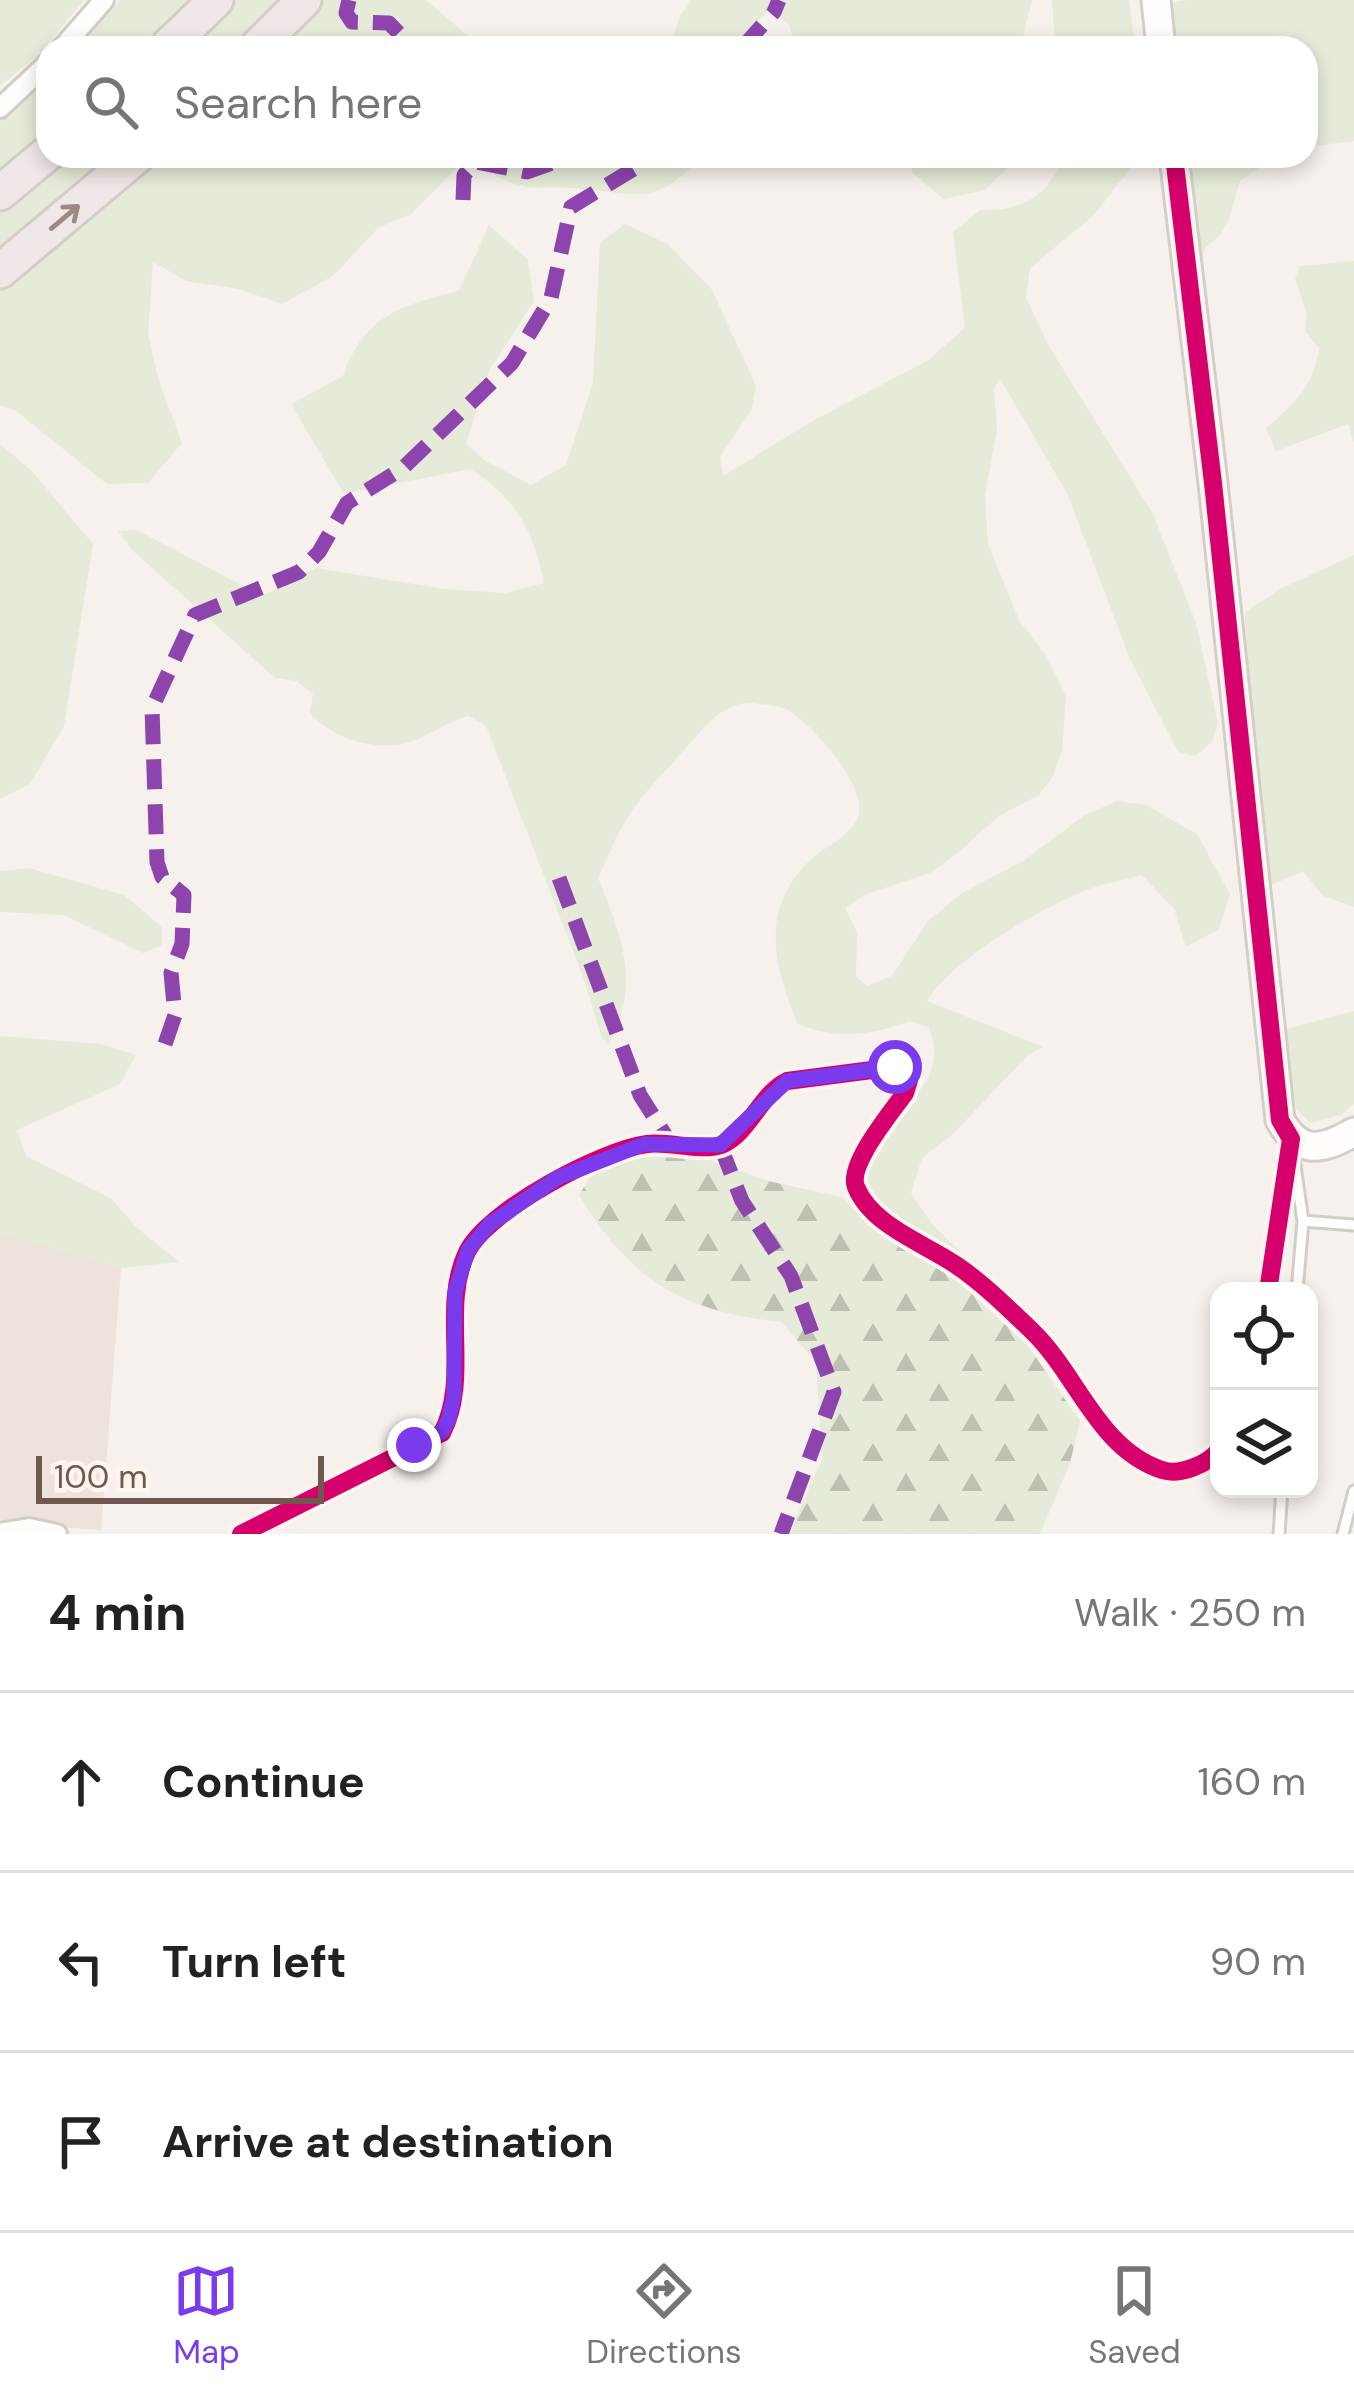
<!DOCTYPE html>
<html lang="en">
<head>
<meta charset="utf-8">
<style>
	:root { --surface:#fff; --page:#f6f6f6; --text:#222; --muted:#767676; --line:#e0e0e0; --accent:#7c3aed }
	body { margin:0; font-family:"DM Sans",sans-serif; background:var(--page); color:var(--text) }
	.controls { position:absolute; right:36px; bottom:36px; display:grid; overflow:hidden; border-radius:24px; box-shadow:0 6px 18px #0003 }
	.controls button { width:108px; height:108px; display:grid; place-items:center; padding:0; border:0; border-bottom:3px solid var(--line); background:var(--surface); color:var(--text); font:60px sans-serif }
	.scale { position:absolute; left:36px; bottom:30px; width:288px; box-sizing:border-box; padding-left:12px; border:6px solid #71584f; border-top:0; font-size:33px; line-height:42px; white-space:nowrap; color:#71584f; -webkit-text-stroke:9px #fdf5ee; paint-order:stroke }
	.stop { position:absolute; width:36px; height:36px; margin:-27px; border:9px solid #7c3aed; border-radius:50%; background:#fff }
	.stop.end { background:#7c3aed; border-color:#fff; box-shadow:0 3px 12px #0008 }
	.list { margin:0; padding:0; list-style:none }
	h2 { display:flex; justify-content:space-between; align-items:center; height:156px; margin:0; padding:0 48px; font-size:51px }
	h2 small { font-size:39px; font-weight:400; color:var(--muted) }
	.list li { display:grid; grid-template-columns:78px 1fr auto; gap:36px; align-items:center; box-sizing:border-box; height:180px; padding:0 48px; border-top:3px solid var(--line) }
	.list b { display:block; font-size:45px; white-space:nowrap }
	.list em { font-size:39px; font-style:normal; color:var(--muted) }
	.icon { flex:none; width:66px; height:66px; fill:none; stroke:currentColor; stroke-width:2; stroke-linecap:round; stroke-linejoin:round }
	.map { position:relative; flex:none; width:1354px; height:1534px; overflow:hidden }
	.search { position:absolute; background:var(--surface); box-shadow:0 6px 18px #0003; left:36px; right:36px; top:36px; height:132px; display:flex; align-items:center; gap:30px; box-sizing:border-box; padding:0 42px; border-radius:36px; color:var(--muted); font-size:45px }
	.sheet { height:696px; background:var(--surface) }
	nav { display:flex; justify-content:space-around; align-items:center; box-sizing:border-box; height:168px; border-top:3px solid var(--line); background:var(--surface); font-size:33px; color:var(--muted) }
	nav a { display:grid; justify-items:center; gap:6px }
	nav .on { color:var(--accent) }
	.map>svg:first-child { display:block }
	.residential { fill:#eee3db }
	.green { fill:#e5ebd8 }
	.forest { fill:url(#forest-firs) }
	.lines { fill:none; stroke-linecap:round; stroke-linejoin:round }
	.lane-casing { stroke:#d3cdc7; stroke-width:15 }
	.street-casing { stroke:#d3cdc7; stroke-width:24 }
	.secondary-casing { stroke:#d5cec8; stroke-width:33 }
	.highway-casing { stroke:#d4ccc7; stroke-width:39 }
	.lane { stroke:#fefdfc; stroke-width:9 }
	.street { stroke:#fefdfc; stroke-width:18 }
	.secondary { stroke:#fefdfc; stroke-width:27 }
	.highway { stroke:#efe8e6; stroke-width:33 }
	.quiet { stroke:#8e44ad; stroke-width:15; stroke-dasharray:30 15; stroke-linecap:butt }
	.cycleway-casing { stroke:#fdf5ee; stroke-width:26 }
	.cycleway { stroke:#d6006c; stroke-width:18 }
	.oneway { stroke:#9d8a84 }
	.route { stroke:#7c3aed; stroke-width:15 }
</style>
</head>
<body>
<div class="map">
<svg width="1354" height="1534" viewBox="0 0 1354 1534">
	<defs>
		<pattern id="forest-firs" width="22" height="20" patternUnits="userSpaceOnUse" patternTransform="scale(3)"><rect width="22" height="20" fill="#e5ebd8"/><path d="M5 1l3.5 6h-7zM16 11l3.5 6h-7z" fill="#bec1b2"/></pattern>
	</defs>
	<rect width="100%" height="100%" fill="#f6f1ec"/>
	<path class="residential" d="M0,1233L121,1268L101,1530L0,1523Z"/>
	<path class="green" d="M0,0H84L38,56L0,85Z
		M120,0H426L482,48H77Z
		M692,0H1032L1020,48H797L789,25L770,8L735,48H670L679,18Z
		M1052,0H1129L1135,48H1055Z
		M1186,0H1354V141L1306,147V48H1168L1164,4Z
		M48,76V156H468L411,214L378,228L333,276L282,304L239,289L186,281L153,262L148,334L159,381L182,443L148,483L107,484L16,411L0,405V121Z
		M490,156H702C651,212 635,191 571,188C536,186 529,193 496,176Z
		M907,156H1018L1019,157L985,190L943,199L913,173Z
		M1064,156H1140L1094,215L1030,268L1026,297L1047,343L1153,514L1196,623L1218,723L1212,742L1195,756L1178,752L1130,659L1067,493L1000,379L994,390L997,430L985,494L988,544L1019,620L1045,654L1066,696L1062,751L1052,778L1039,795L999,816L954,856L930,873L864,895L845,908L857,932L856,977L867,986L892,976L928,921L962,893L1023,861L1085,815L1117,801L1146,805L1197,834L1230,894L1219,929L1186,947L1174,909L1142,875C1121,881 1098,884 1079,893C1035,912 951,960 927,1001L1043,1047L1028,1055L953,1134L922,1158L911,1193L932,1224L1009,1299C993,1284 977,1268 959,1256C931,1237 862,1215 867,1174C875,1117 957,1088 928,1027L909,1021C873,1036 833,1040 797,1023C774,965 759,911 809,861C824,847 847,839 857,819C872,790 811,722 786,709C779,706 767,705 759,704C730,698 709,721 691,742C670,767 643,792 626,820C615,838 607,859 598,878C622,937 642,986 608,1045L602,1038L582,974L486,726L468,716C444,722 422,742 397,745C365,748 331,737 310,713L313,694L297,681L275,678L132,550L118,531L137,530L262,596L316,568L444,589L505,593L544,583C534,531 515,497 470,469L344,494L291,404L343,376C364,316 401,305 459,291L489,225L528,260L534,301L490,369L466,443L484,460L531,485L566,465L593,383L600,242L625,224L668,244L712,290L756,386L752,409L720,457L723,476L814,420L927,361L965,328L953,232L980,210C1022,212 1049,195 1064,156Z
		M1180,156H1276L1240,181L1229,219L1220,235L1205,248L1194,283Z
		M1354,261V443L1348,424L1276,451L1266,428C1294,405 1314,386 1319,348L1305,331L1307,314L1295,279L1300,266Z
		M0,444L32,471L93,544L64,726L30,784L0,799Z
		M1354,555V907L1323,896L1303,871L1265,888L1243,637L1245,612L1280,589Z
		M29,868L124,895L162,927V945L143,953L64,915L0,912V871Z
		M1354,1011V1104L1341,1115L1310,1123L1296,1109L1282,1030Z
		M0,1036L101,1044L136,1055L120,1084L17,1130L26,1156L111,1198L136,1227L179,1262L121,1268L0,1233Z"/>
	<path class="forest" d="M643,1150L696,1155L768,1181L842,1197L881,1232L955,1278L1028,1346L1080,1421L1070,1463L1040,1534H789L822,1459L816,1363L782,1322C683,1312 630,1280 579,1195L592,1174Z"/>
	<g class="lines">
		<g class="lane-casing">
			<path id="lane" d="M1294,1159L1303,1221L1297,1291
				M1303,1221L1354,1225
				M1279,1534L1282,1489
				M1343,1534L1354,1491"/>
		</g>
		<g class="street-casing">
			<path id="street" d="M62,48L104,0
				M0,108L48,63
				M1268,1291L1291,1139
				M0,1533L29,1528L57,1534
				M241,1534L442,1433C471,1377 440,1309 467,1252C488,1210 601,1150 647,1144C669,1141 700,1152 721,1145C749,1134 760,1094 787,1081L895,1067L909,1080L905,1093C891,1113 847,1165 856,1187C872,1226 924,1243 956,1265C983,1283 1009,1309 1032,1331C1077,1374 1098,1449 1162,1470C1180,1476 1208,1464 1219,1450"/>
		</g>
		<g class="secondary-casing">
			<path id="secondary" d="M1156,0L1161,48
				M1174,156L1213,483L1280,1120C1300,1155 1321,1151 1354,1132"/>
		</g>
		<g class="highway-casing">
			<path id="highway" d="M166,48L216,0
				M256,48L304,0
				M0,193L48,153
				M0,271L137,156"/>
		</g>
		<use href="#lane" class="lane"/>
		<use href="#street" class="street"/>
		<use href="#secondary" class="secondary"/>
		<use href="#highway" class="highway"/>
		<path class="quiet" d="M349,0L346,13L352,22L389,23L413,48
			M742,48L774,12L779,0
			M463,200L464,175L476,162L527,172L571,156
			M559,878L640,1095L671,1144
			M165,1044L175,1015L171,973L182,944L184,895L162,877L157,862L152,708L195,615L299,572L319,552L347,503L403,468L512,363L551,298L571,207L655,156
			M720,1145L742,1201L791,1276L834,1392L781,1534"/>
		<g class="cycleway-casing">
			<path id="cycleway" d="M1174,156L1213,483L1280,1120L1291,1139L1268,1291
				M241,1534L442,1433C471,1377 440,1309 467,1252C488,1210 601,1150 647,1144C669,1141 700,1152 721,1145C749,1134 760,1094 787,1081L895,1067L909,1080L905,1093C891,1113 847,1165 856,1187C872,1226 924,1243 956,1265C983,1283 1009,1309 1032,1331C1077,1374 1098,1449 1162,1470C1180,1476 1208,1464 1219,1450"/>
		</g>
		<use href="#cycleway" class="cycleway"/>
	</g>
	<defs><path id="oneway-shaft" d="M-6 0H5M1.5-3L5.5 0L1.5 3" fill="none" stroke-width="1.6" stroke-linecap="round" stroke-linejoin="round" transform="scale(3)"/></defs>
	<use class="oneway" href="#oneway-shaft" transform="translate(65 217) rotate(-40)"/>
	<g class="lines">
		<path class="route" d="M414,1445L442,1432L449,1418L454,1395L455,1292L468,1250L490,1224L557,1178L644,1144L720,1145L787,1081L895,1067"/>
	</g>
</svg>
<div class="controls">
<button><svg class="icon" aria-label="locate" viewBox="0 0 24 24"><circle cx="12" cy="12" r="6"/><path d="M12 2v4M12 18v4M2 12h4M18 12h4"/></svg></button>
<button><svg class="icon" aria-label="layers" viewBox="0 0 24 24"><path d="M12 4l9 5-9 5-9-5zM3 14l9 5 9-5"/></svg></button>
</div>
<div class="scale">100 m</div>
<div class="stop" style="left:895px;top:1067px"></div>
<div class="stop end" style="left:414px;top:1445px"></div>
<div class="search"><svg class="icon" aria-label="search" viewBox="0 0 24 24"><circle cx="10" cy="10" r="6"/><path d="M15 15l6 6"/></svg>Search here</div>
</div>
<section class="sheet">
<h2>4 min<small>Walk · 250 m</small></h2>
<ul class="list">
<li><svg class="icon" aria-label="ahead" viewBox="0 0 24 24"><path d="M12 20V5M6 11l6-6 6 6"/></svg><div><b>Continue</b></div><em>160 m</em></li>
<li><svg class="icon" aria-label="left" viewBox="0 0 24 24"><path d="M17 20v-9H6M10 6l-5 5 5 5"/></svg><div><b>Turn left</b></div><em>90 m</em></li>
<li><svg class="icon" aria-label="arrive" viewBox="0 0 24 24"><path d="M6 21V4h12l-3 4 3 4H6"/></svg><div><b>Arrive at destination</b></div></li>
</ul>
</section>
<nav>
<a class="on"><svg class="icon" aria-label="map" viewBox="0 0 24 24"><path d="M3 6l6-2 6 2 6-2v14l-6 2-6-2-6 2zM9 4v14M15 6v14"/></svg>Map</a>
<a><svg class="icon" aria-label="directions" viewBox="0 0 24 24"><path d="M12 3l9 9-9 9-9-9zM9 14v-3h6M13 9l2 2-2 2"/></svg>Directions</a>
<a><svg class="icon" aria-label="saved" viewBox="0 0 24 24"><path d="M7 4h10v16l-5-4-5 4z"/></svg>Saved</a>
</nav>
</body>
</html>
